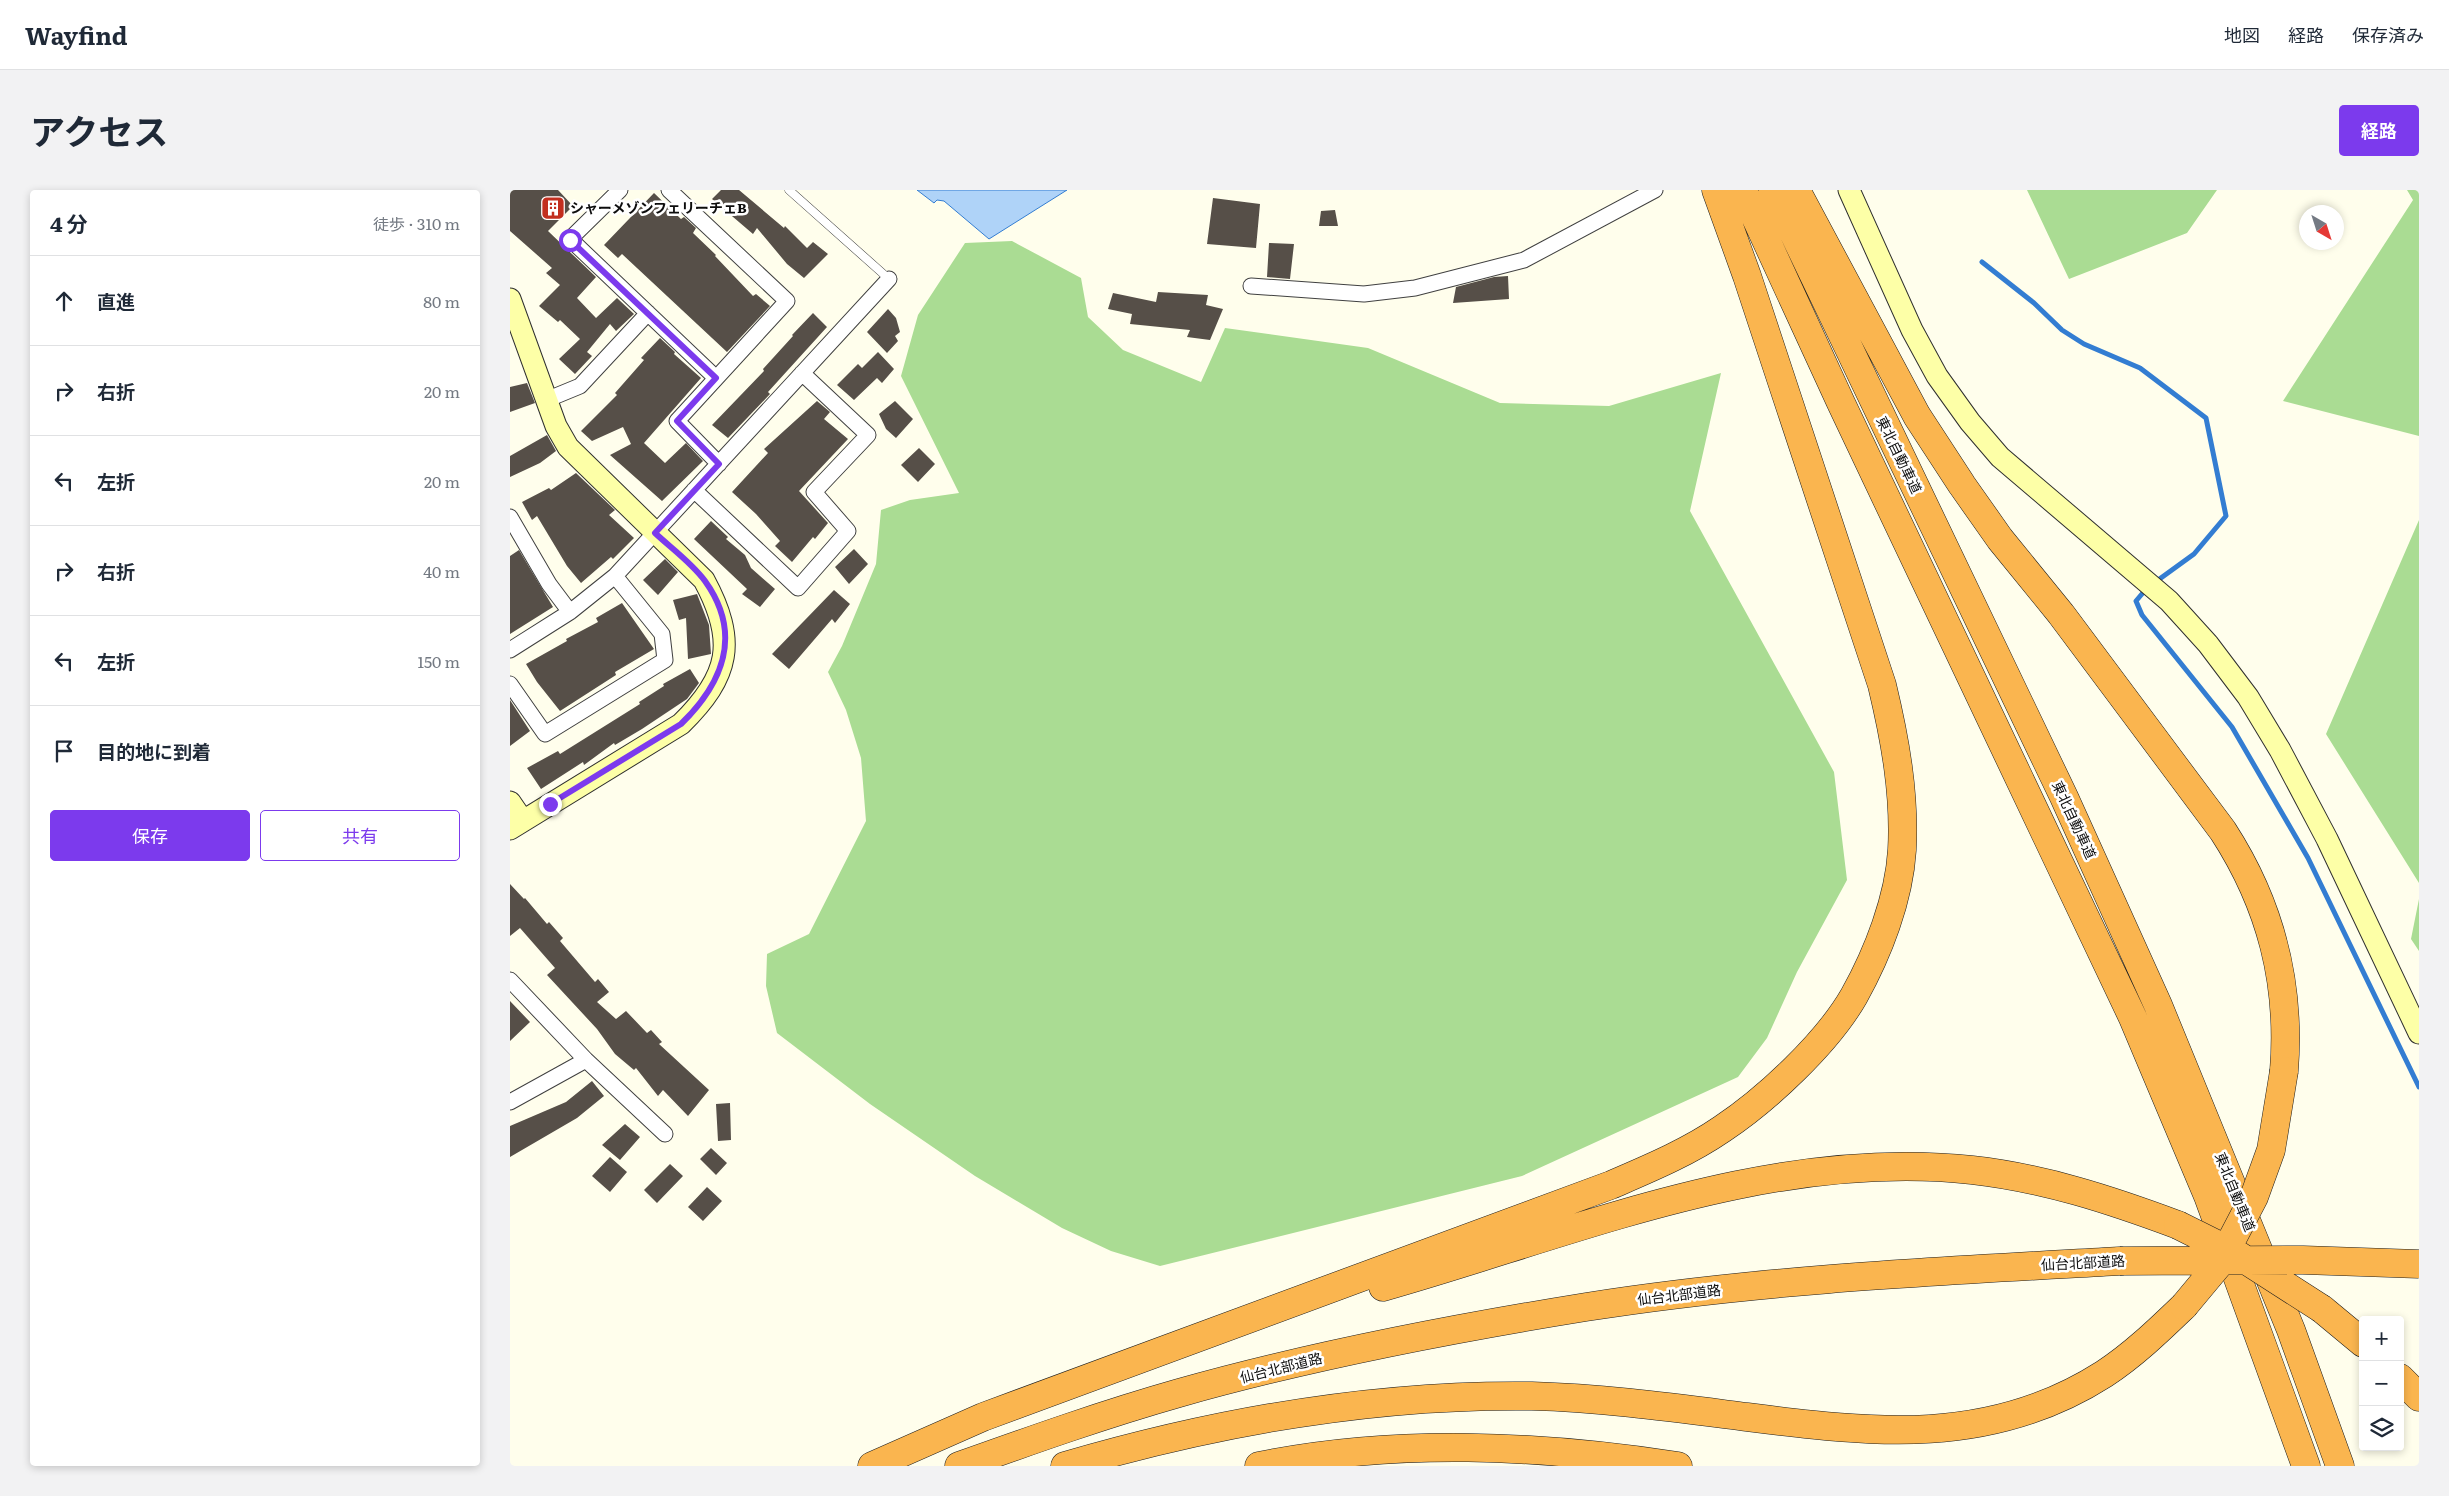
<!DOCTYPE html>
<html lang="ja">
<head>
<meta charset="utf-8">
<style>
	:root { --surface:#fff; --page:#f2f2f3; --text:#1f2937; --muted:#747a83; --line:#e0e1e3; --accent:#7c3aed }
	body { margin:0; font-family:Literata,"Noto Sans JP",serif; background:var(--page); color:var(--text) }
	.controls { position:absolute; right:15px; bottom:15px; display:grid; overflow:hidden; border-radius:5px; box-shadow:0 2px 8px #0003 }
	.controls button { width:45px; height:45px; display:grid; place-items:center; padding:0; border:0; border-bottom:1px solid var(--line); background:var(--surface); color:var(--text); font:25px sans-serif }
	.compass { position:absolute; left:1789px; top:15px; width:45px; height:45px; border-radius:50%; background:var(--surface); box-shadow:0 2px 8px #0003; rotate:141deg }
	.stop { position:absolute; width:15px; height:15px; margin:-11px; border:4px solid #7c3aed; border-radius:50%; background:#fff }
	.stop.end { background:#7c3aed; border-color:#fff; box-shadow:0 1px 5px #0008 }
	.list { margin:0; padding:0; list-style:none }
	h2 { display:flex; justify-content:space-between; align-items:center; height:65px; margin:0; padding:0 20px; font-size:21px }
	h2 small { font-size:16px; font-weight:400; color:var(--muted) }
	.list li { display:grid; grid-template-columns:32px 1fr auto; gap:15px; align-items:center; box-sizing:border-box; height:90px; padding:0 20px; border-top:1px solid var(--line) }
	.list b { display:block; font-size:19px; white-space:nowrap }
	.list em { font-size:16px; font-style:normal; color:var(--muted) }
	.actions { display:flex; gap:10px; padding:15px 20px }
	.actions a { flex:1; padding:11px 0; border:1px solid var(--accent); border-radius:5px; text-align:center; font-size:18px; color:var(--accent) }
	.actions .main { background:var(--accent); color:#fff }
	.icon { flex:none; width:28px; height:28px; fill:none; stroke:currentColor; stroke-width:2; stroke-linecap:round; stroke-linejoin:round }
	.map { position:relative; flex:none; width:1909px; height:1276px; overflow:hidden; border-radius:5px }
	header { display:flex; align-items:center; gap:30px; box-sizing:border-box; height:70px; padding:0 25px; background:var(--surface); border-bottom:1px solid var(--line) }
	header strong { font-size:24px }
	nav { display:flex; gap:28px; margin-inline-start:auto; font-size:18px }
	.intro { display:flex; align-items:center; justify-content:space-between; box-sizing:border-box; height:120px; padding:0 30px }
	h1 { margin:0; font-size:35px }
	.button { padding:12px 22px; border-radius:5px; background:var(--accent); color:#fff; font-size:18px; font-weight:700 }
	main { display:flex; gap:30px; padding:0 30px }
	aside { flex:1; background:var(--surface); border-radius:5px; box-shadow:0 2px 8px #0003 }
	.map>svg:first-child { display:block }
	.forest { fill:#aadc93 }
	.water { fill:#afd3f8; stroke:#337dd2 }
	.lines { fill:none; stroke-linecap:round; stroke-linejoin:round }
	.stream { stroke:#337dd2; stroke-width:5 }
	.building { fill:#564f48 }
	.lane-casing { stroke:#404040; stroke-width:9 }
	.street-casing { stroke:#404040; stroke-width:17 }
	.secondary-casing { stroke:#2f2f2f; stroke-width:23 }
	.highway-casing { stroke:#1e1e1e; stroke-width:29 }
	.lane { stroke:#fff; stroke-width:8 }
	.street { stroke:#fff; stroke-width:15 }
	.secondary { stroke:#fdffa7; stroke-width:21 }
	.highway { stroke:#fab54f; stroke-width:28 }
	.highway-bridge-casing { stroke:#1e1e1e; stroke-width:29; stroke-linecap:butt }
	.highway-bridge { stroke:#fab54f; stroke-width:28 }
	.route { stroke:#7c3aed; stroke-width:6 }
	.labels { text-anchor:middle; stroke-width:5; stroke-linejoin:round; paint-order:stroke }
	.poi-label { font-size:14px; font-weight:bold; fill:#0d0d0d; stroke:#fff; text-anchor:start }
	.street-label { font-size:14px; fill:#0d0d0d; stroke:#fff }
</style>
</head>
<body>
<header>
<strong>Wayfind</strong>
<nav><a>地図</a><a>経路</a><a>保存済み</a></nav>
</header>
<div class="intro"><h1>アクセス</h1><a class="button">経路</a></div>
<main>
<aside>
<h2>4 分<small>徒歩 · 310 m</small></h2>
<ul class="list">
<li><svg class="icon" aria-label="ahead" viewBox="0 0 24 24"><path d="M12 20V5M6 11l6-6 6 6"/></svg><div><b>直進</b></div><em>80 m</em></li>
<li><svg class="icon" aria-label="right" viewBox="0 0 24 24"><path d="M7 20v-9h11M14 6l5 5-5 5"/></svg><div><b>右折</b></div><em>20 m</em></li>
<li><svg class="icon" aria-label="left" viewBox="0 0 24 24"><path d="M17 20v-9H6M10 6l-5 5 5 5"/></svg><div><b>左折</b></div><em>20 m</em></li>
<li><svg class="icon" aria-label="right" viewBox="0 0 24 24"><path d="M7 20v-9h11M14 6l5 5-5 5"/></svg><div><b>右折</b></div><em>40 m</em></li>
<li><svg class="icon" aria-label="left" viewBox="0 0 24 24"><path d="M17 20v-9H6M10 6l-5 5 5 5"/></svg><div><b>左折</b></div><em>150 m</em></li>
<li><svg class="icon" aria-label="arrive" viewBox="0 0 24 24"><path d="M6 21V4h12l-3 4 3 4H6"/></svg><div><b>目的地に到着</b></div></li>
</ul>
<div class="actions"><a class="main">保存</a><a>共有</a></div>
</aside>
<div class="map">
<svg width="1909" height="1276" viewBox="0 0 1909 1276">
	<rect width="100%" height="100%" fill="#fffeec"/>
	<path class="forest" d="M1517,0H1707L1677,43L1559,89Z
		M1897,0H1909V246L1773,211L1903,10Z
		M502,51L571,88L578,127L613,160L691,192L715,138L858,158L990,213L1099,216L1211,183L1180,321L1324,582L1337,690L1287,782L1257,848L1228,887L1012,986L650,1076L601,1061L552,1038L465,986L360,914L267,843L256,796L257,764L299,744L356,631L351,568L336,520L318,482L332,456L366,374L371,320L400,310L449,303L391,186L408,125L455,53Z
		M1909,330V693L1816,544Z
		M1909,709V761L1901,749Z"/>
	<path class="water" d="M407,0H557L479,49L434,11L427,10L424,13Z"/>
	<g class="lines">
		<path class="stream" d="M1472,72L1524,113L1552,140L1574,154L1630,178L1696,228L1716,326L1684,364L1644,393
			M1637,398L1626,411L1632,425L1722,537L1798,668L1909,897"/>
	</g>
	<path class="building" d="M0,0H48L63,16L38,41L86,87L67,108L86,128L107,108L124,124L106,141L100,134L77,162L82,166L65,184L49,169L70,149L50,130L48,132L29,116L50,95L36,83L42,78L0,41Z
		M211,0H229L274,38L275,36L297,58L303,52L318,64L294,88L277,74L247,38L243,44L202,9Z
		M144,3L171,29L174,27L186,38L183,43L206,65L205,66L243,106L246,104L260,116L217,162L112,64L108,68L94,55Z
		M703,8L750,14L746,58L697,54Z
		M825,20L828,36H809L811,21Z
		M759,53L784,54L780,89L757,87Z
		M998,86L999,109L943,113L946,97L984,87Z
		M648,102L698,105L696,115L713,119L700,150L677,147L680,140L620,134L622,124L598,119L603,103L646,112Z
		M378,119L386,128L390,142L385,146L388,151L377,163L357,142Z
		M303,123L317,137L258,202L260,204L218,248L202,235L254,181L253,179L283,146L282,145Z
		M150,148L165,162L164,164L191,188L134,253L155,273L176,253L193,271L152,311L100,265L121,254L113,237L82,251L71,241L107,205L105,203L134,170L131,168Z
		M368,162L384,179L372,193L367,188L344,210L327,195L348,174L352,178Z
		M17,193L25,213L0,222V197Z
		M307,211L320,222L314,229L338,249L289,301L318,333L305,349L303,347L282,372L265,356L270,351L246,324L222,302L258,263L254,259Z
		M385,211L403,229L386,248L376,239L369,224Z
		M37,245L46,261L30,273L0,287V266Z
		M409,258L425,274L408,292L391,275Z
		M66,283L105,320L99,325L124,348L103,369L101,367L71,393L57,376L27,326L22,330L12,312L39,298L41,300Z
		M201,331L218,347L216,349L235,365L241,378L265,399L250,417L232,404L237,399L184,349Z
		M344,359L358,374L339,394L325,377Z
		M9,360L43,417L0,444V366Z
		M155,369L168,382L148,405L133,390Z
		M324,400L340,414L325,433L322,429L279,479L262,464Z
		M187,404L199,435L201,464L178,469L176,428L169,430L163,410Z
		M112,413L144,459L105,482L106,485L50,521L27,492L16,474L57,451L56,449L88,432L86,428Z
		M180,479L189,493L177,509L132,539L105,555L104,553L74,575L73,572L31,599L17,578L48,561L50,564L130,514L129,512L154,496L153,494Z
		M0,510L20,541L0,556Z
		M0,694L14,709L15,708L37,734L39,732L53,748L50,751L85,792L88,789L99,802L87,812L106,829L116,821L137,843L141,840L152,852L149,854L199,900L178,926L153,900L148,906L126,878L124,880L105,864L87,839L37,785L45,778L10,738L0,746Z
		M0,811L20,832L0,851Z
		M82,891L94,906L67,928L0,967V936L56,912Z
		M220,913L221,950L208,951L206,914Z
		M115,934L130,947L110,970L92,955Z
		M201,958L217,973L206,985L190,969Z
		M100,967L117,982L100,1002L82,986Z
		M160,974L173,986L147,1013L134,1000Z
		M197,997L212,1011L193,1031L178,1017Z"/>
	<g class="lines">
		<g class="lane-casing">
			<path id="lane" d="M279,0L379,89"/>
		</g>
		<g class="street-casing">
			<path id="street" d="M110,0L60,49L206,188
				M159,0L277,111L167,231L209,274
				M741,96L854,104L905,98L1014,70L1145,0
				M36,210L70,196L138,123
				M184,300L288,398L338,341L304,302L358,245L292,183
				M0,327L39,394L60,422L105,386L379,89
				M0,460L60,422
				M0,494L35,544L155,470L152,444L105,386
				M0,790L76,870L155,944
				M0,912L76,870"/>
		</g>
		<g class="secondary-casing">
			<path id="secondary" d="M1339,0L1402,140L1427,186L1460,232L1490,267L1659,411L1698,454L1738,507L1770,560L1817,649L1909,843
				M0,109L46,236L58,257L194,390C227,451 220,486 171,534L0,639
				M0,612L13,631"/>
		</g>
		<g class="highway-casing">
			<path id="highway" d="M1233,0L1331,213L1623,828L1698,1006L1796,1276
				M1263,0L1554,607L1648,815L1781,1140L1830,1276
				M1286,0L1407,226L1452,295L1490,349L1551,424L1713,641C1761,715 1781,793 1774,881
				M873,1097C1064,1043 1259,958 1462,980C1534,988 1601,1010 1668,1035
				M1812,1119L1853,1153
				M1890,1188L1909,1207
				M362,1276L473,1227L1101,995C1138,979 1177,963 1212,939C1257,909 1317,853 1344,806C1368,763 1389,709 1392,660C1395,604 1385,549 1372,495L1237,86L1206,0
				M449,1276C522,1250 595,1224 669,1203C803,1165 940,1139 1076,1117C1253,1089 1432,1081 1610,1071
				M555,1276C705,1232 865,1204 1022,1206C1094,1208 1166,1218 1237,1227C1363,1243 1480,1257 1594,1184C1623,1165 1648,1141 1674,1116
				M749,1276C887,1248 1030,1255 1168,1276"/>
		</g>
		<use href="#lane" class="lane"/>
		<use href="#street" class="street"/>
		<use href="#secondary" class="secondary"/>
		<use href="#highway" class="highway"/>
		<g class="highway-bridge-casing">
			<path id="highway-bridge" d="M1668,1035L1728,1065L1812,1119
				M1610,1071L1793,1070L1909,1074
				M1674,1116L1709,1074L1744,1007L1761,960L1774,881"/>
		</g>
		<use href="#highway-bridge" class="highway-bridge"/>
	</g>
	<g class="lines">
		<path class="route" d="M40,614L171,534C213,493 233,444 195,391C182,373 161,358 145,343L209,274L167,231L206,188L60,50"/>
	</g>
	<defs>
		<g id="building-square" transform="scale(1.25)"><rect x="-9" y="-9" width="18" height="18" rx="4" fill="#c22e1f" stroke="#fff"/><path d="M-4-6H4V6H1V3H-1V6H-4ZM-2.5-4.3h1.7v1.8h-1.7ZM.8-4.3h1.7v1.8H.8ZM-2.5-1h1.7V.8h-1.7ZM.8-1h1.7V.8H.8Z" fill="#fff"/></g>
	</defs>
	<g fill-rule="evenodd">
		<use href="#building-square" x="43" y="18"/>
	</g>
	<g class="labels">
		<g class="poi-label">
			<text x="60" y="23">シャーメゾンフェリーチェB</text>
		</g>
		<g class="street-label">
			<text transform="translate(1389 265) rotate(64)" y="5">東北自動車道</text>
			<text transform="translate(1564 630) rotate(65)" y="5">東北自動車道</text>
			<text transform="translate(1725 1002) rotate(68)" y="5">東北自動車道</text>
			<text transform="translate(1573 1073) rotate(-3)" y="5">仙台北部道路</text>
			<text transform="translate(1169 1105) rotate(-7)" y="5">仙台北部道路</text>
			<text transform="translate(771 1178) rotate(-14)" y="5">仙台北部道路</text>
		</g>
	</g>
</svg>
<div class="controls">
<button>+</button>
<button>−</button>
<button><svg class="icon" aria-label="layers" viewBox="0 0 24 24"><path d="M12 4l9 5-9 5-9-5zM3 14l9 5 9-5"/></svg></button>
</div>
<svg class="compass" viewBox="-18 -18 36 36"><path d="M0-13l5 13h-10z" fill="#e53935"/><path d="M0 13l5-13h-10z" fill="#747a83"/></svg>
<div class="stop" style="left:60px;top:50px"></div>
<div class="stop end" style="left:40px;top:614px"></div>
</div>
</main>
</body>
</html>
